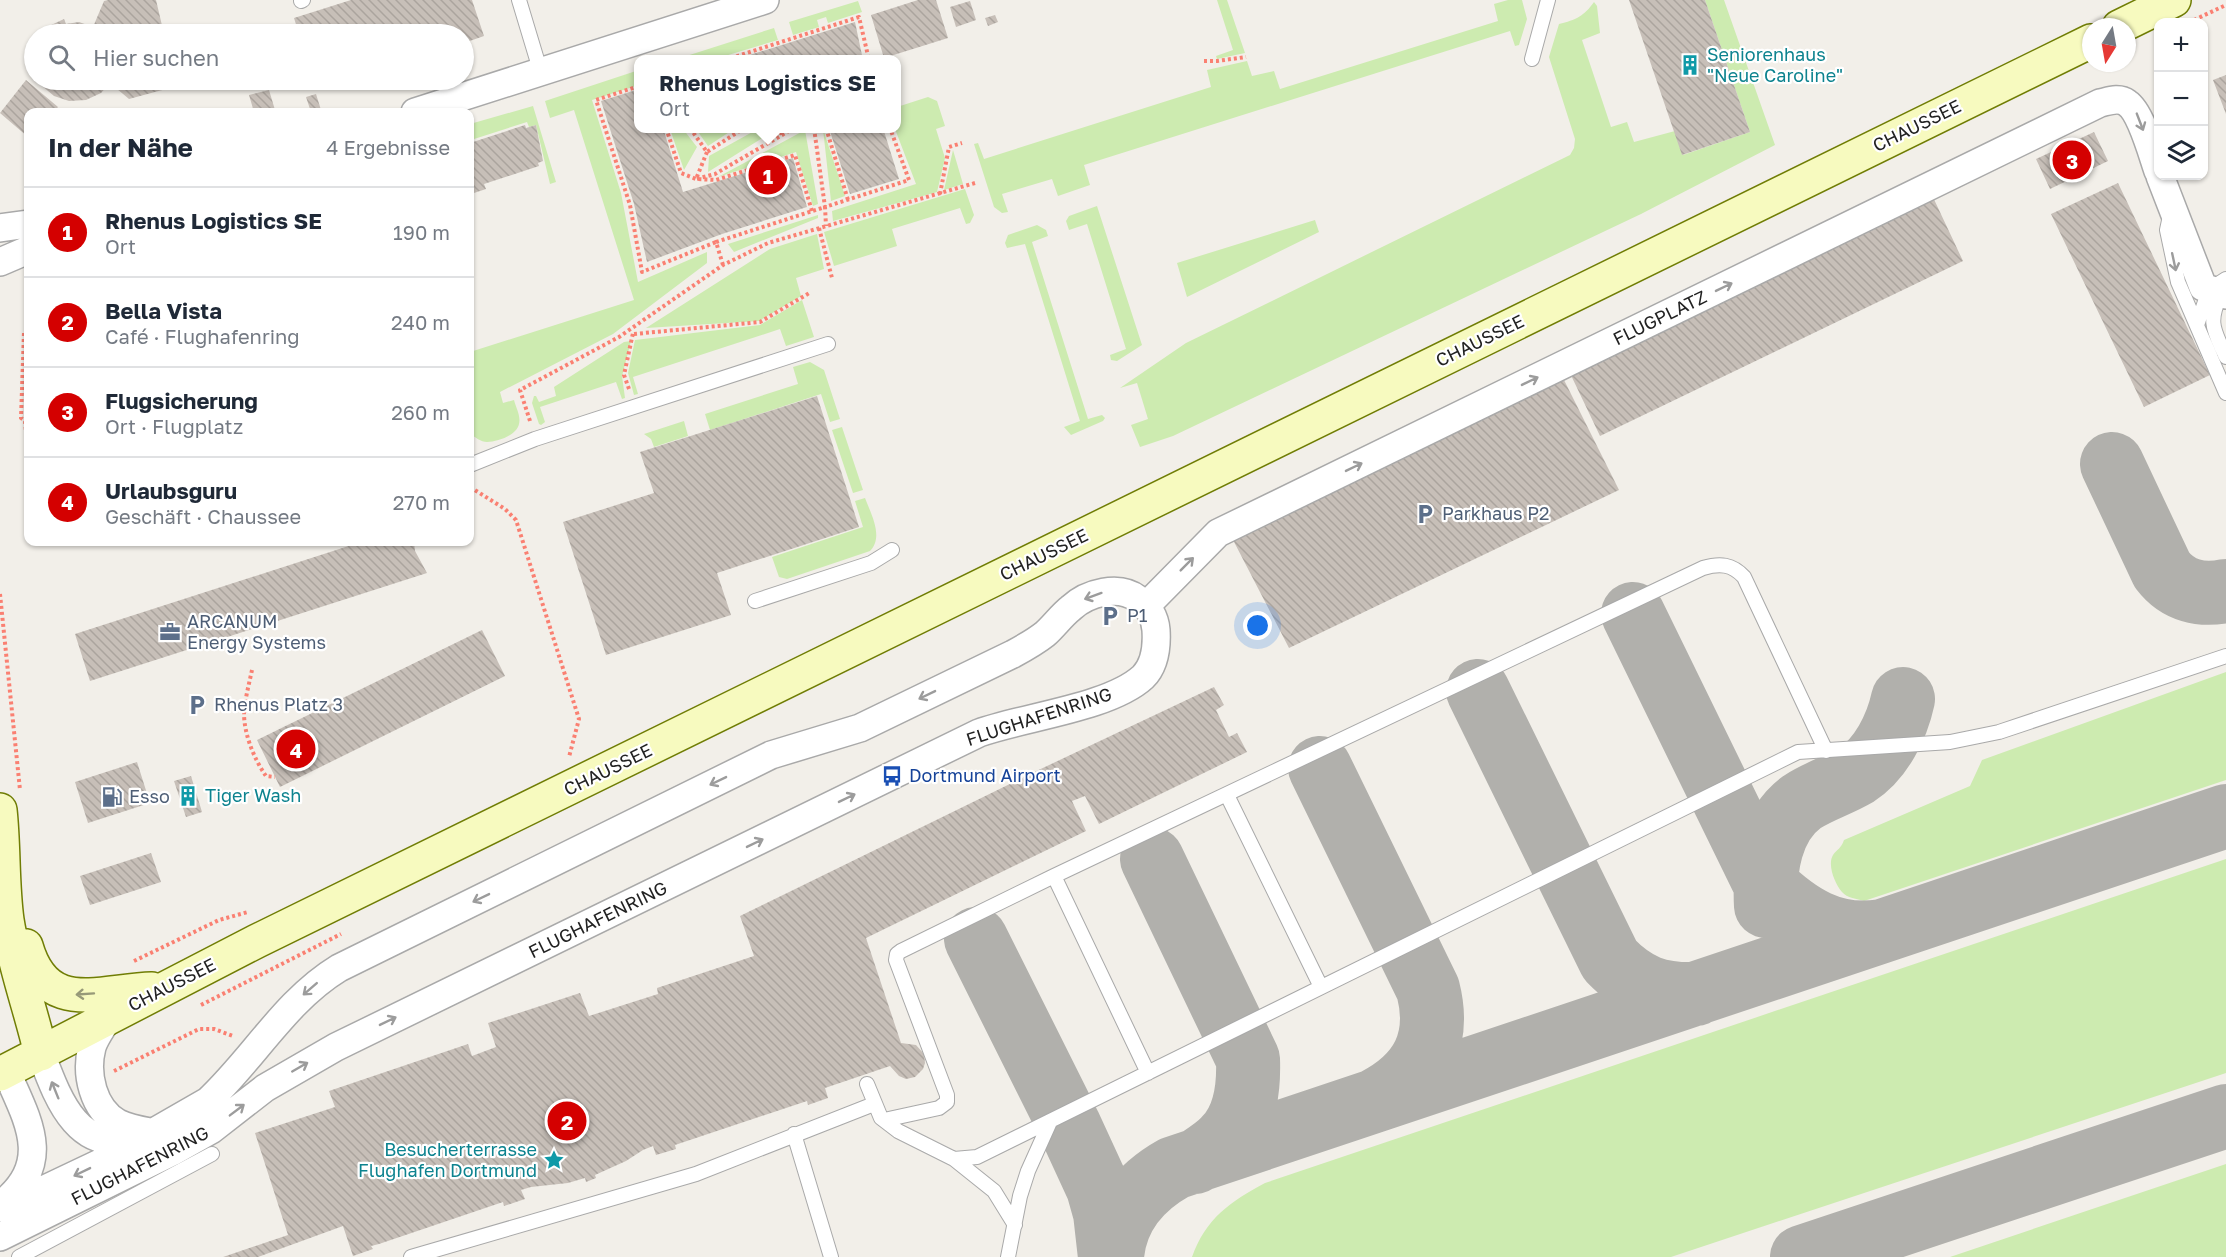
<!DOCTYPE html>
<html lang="de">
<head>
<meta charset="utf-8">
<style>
	:root { --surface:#fff; --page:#f2f2f3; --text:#1f2937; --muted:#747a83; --line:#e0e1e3; --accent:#d40000 }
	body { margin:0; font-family:"Golos Text",sans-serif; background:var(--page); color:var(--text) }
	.controls { position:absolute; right:18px; top:18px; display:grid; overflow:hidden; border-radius:12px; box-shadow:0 2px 4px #0004 }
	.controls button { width:54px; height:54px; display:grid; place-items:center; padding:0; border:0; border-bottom:2px solid var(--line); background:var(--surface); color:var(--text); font:30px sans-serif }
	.compass { position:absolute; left:2082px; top:18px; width:54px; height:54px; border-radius:50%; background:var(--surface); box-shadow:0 2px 4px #0004; rotate:191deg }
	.you { position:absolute; left:1258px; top:626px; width:21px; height:21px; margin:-15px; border:4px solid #fff; border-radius:50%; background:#1a73e8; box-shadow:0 0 0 9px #1a73e833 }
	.badge { display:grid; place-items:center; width:39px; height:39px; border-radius:50%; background:var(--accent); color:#fff; font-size:20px; font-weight:700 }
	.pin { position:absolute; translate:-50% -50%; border:3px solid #fff; box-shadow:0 2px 6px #0006 }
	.popup { position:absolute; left:634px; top:55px; width:267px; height:78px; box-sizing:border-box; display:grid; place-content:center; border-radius:12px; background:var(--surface); filter:drop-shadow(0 2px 4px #0005); font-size:20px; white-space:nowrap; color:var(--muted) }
	.popup b { font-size:22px; color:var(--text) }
	.popup::after { content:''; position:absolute; left:50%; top:100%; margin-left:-12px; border:12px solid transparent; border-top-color:var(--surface) }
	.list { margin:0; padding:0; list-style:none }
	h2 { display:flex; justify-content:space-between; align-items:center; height:78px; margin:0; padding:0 24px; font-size:26px }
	h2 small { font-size:20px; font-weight:400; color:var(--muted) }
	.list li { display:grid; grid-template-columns:39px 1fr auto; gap:18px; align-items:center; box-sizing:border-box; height:90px; padding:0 24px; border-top:2px solid var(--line) }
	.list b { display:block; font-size:22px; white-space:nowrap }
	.list p { margin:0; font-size:20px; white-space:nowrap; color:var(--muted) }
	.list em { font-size:20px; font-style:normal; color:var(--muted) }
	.icon { flex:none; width:33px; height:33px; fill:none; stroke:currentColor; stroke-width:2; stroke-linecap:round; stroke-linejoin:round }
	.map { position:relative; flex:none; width:2226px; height:1257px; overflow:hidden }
	.search { position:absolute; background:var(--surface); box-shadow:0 2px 4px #0004; left:24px; top:24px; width:450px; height:66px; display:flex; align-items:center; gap:15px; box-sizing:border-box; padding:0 21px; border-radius:33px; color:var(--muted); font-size:22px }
	.panel { position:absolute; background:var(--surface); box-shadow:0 2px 4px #0004; left:24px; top:108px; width:450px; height:438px; border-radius:12px }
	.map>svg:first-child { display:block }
	.grass { fill:#cdebb0 }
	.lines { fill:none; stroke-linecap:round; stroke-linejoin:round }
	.taxiway { stroke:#b1b0ac; stroke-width:64 }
	.building { fill:url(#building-back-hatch) }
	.service-casing { stroke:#a9a9a9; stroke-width:16 }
	.minor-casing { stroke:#a9a9a9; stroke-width:30 }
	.secondary-casing { stroke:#707d05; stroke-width:36 }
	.path { stroke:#fa8072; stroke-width:4; stroke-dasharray:3 3; stroke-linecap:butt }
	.service { stroke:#fff; stroke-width:14 }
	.minor { stroke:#fff; stroke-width:27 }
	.secondary { stroke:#f7fabf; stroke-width:33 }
	.oneway { stroke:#9c9c9c }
	.oneway2 { stroke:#979978 }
	.labels { text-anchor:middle; stroke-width:4.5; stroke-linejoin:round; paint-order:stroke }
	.culture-label { font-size:18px; fill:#0d838f; stroke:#fff; text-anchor:start }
	.street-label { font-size:18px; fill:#222; stroke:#fff }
	.service-label { font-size:18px; fill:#4e5e75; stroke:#fff; text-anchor:start }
	.transit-label { font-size:18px; fill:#164399; stroke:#fff; text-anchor:start }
</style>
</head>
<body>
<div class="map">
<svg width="2226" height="1257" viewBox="0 0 2226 1257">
	<defs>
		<pattern id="building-back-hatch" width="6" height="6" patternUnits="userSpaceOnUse" patternTransform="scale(1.5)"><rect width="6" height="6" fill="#c7bfb8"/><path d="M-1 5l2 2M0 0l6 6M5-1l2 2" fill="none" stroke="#aba49e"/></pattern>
	</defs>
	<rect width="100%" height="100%" fill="#f2efe9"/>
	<path class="grass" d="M1217,0H1227L1245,53L1217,59L1216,56L1233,50Z
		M1508,0H1522L1527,19L1519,45L1515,46L1510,31L1084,165L1090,185L1058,196L1052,179L1002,194L1008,212L1002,213L994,207L974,144L978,143L984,159L1211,87L1207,70L1247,61L1252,76L1274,71L1280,89L1498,21L1494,4Z
		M1705,0H1724L1775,145L1641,214L1173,436L1140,447L1131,425L1148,419L1137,383L1120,388L1186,343L1570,155L1574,148L1575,139L1549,57L1559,24C1576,20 1584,16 1594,2L1597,6L1600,33L1582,40L1611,127L1627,122L1634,142L1675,131L1683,155L1750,132Z
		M858,1L862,12L828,23L826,17L817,20L819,27L793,35L789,22Z
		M774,28L778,40L715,59H677Z
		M639,70V85L592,100L621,193L638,282L707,252V263L613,334L500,392L503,403L514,400C516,408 521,416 519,424C517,435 498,442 487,442C481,442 475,437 470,434V352L634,300L574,110L550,118L545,101Z
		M928,97L937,101L945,126L936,129L945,158L937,192L833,221L832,211L916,184L895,129L897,128V107Z
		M533,106L556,182L550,184L536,125L529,127L527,122L471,140L470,124Z
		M670,129H683L697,147L684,170Z
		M696,129H734L708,146Z
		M823,129L845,196L831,201Z
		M756,130L767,135L708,172L709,156Z
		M805,130L818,204L813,206L796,152L718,177Z
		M953,150L963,184L944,190Z
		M965,189L974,215L970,223L966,224L960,208L892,229L897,246L834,266L824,232Z
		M1097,206L1142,345L1117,361L1111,360L1110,355L1126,349L1087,224L1069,230L1066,221L1069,216Z
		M818,215V218L734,252L728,244Z
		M1315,220L1319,232L1187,297L1177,263Z
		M1037,225L1046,230L1048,236L1032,242L1088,419L1102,415L1105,418L1103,421L1071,435L1064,427L1080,421L1025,244L1007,248L1005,243L1008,235Z
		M817,234L824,269L796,278L801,296L759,321L646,328L770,249Z
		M802,300L814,337L786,346L780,329L633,377L638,394L634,395L628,373L635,340L760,325Z
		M631,341L622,376L625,398L622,399L616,382L540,407L545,422L541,425L539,424L532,403L534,396H536L539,402L556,396L554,387L624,342Z
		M810,362L824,370L840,419L830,422L821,394L710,430L705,414L798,384L793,367Z
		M684,421L688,436L654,447L651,439L644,434Z
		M842,427L863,490L853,493L832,430Z
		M865,498C871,514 884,537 870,551L787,579L779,577L772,557L863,527L855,501Z
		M2226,672V780L1864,901C1857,899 1847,898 1842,892C1835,884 1827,865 1833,855C1837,849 1841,849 1844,840L1970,786L1982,760Z
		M2226,859V1073L1671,1257H1192C1206,1218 1230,1202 1265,1183Z
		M2226,1164V1257H1950Z"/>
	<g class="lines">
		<path class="taxiway" d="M2112,464L2162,570C2178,591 2201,596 2226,591
			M1633,614L1765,884C1798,916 1833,939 1882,931
			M1478,691L1610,960C1636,987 1659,995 1696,994
			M1320,768L1428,989C1441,1040 1422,1076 1376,1100
			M1152,859L1248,1059C1249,1087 1246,1118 1225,1139C1217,1148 1205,1155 1195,1162
			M1766,906C1764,870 1770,825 1802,802C1819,791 1839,785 1856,775C1881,759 1897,727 1903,699
			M976,939L1069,1125L1098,1188L1105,1213L1110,1257
			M1112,1257C1115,1217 1140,1187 1174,1168L2226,816
			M1802,1257L2226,1116"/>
	</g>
	<path class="building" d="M108,0H156L164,34H41L49,26L64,19L66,24L79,22L93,27L104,1Z
		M351,0H472L484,36L464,43V34H299L294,18Z
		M918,0H936L948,38L884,58L871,15Z
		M1629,0H1705L1750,132L1682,155Z
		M970,1L976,20L956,27L950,7Z
		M995,15L998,22L988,26L985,18Z
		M855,22L863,60H737V59Z
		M2226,75V114L2213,80Z
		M26,80L58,107L54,112H28V137L0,113Z
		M39,80H176L177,86L129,99L110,83L101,93L86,100L69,101L54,96L41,85Z
		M313,80H345L316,89Z
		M639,89V128H663L683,192L793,158L807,207L722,234L647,262L634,204L601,101Z
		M269,90L275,110L254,112L249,95Z
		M316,94L321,110L311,112L306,97Z
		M525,125L526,128L536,125L543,161L538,163L539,166L484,184L486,189L471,194L470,143Z
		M829,128H883L899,179L850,194Z
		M2094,132L2108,161L2050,189L2036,159Z
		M2118,183L2210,375L2144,407L2051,214Z
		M1931,193L1963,261L1600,436L1568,369Z
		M1561,374L1619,490L1289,648L1232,538Z
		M817,396L859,527L717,573L731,615L606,655L563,522L654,493L640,452Z
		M361,542H414L415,551L427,573L90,681L75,634Z
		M482,630L505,676L280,787L257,740Z
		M1214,687L1224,705L1216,710L1229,737L1237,733L1247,752L1099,824L1085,796L1072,801L1086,831L866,938L901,1043L916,1045L924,1054L925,1063L923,1069L915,1077L906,1079L899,1076L890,1066L825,1088L828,1098L808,1105L807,1101L675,1145L676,1149L656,1155L653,1146L643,1150L626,1161L595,1175L596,1178L586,1182L585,1178L568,1183L531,1187L521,1190L525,1199L504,1206L503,1202L379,1244L371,1246L373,1249L353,1256L343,1226L258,1257H223L288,1235L255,1133L335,1107L329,1091L468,1044L472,1056L496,1047L488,1023L580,993L589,1016L658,994L657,988L754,956L740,916L1028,775Z
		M137,762L150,803L88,823L75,782Z
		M191,776L202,812L186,817L174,781Z
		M151,853L161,882L90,905L80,876Z"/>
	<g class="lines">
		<g class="service-casing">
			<path id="service" d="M519,0L541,73
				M301,1L303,0
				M1532,59L1548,0
				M2170,216L2167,230L2178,282L2226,393
				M2221,294C2207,323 2214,330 2226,357
				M2197,325L2209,290L2226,279
				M470,465L535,439L828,344
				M755,601L871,563L892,550
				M1227,795L1321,987
				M1054,876L1148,1073
				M867,1084L881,1118L898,1131L954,1159L977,1157L1798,752L1950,742L1999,732L2226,656
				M884,1120L939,1108L947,1102V1095L896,960L897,954L901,951L1054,876L1703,568C1720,563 1732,564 1744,577L1826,751
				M794,1134L831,1257
				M954,1159L994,1191L1015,1225
				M19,1257L212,1154
				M411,1257L696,1174L874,1104
				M1008,1257L1020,1196L1028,1171L1050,1122"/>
		</g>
		<g class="minor-casing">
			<path id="minor" d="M415,112L765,0
				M2160,176L2203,287L2226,295
				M0,228L28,224
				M0,262L28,250
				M1146,606L1218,533L2100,103C2109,101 2119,97 2127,103C2141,112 2152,154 2158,171
				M108,1018C103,1027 95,1037 92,1047C85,1074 93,1109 118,1123C128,1128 139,1130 150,1132
				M41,1054C58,1099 78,1157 139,1136
				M2,1204C54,1162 28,1121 6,1071
				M0,1208L22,1200L100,1163L208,1101C254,1058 285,1001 339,968L771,755L860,728L1013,654C1024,648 1035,642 1045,634C1054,626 1061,616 1071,608C1087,593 1119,584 1138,599C1148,606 1155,617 1156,630C1157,646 1155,665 1143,677C1109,708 1023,717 979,733L336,1047L265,1088L211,1130L172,1152L0,1237"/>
		</g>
		<g class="secondary-casing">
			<path id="secondary" d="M2119,27L2174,0
				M0,810C4,846 2,884 7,920C14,965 31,1010 41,1054
				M26,946C46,1016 97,991 152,989
				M0,1074L257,941L2091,41"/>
		</g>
		<path class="path" d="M2194,20L2226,5
			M725,60L859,17L869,60
			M1204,61H1217L1246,57
			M639,86L596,100L630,205L642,272L716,242
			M666,128L681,173L696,179L716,180L795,155L812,211
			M690,128L707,152L744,128
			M775,128L783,135
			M814,128L825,207L909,180L890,128
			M826,128L848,200
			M707,152L696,179L715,174L794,128
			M940,194L949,147L962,143
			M819,228L832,278
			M723,265L716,242L825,207L826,226
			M28,329L24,332L21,418L25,421L28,453
			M634,334L760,322L811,292
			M629,389L624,375L633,333
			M530,421L520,390L619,337L723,265L768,243L975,183
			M470,487L505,509L516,520L579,719L569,757
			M0,594L20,790
			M252,670C249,684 245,699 244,713C244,734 254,759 266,776L275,777
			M134,961L219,920L248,912
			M201,1005L341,934
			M114,1071L199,1029H214L233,1036"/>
		<use href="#service" class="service"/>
		<use href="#minor" class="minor"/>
		<use href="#secondary" class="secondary"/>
	</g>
	<defs><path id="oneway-shaft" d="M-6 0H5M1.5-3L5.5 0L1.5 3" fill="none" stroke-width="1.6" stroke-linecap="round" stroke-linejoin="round" transform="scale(1.5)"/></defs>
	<g class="oneway">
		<use href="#oneway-shaft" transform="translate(2140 122) rotate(69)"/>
		<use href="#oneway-shaft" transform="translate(2174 262) rotate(78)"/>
		<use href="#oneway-shaft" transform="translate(1724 287) rotate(-26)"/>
		<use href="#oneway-shaft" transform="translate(1530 381) rotate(-26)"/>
		<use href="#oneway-shaft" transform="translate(1354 467) rotate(-26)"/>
		<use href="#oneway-shaft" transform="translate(1187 564) rotate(-45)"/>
		<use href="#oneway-shaft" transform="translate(1093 596) rotate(160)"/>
		<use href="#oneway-shaft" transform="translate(927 695) rotate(154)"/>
		<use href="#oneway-shaft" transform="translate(718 781) rotate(154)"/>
		<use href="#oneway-shaft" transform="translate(847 798) rotate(-26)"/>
		<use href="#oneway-shaft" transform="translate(755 843) rotate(-26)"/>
		<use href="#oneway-shaft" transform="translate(481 898) rotate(154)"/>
		<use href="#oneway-shaft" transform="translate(310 989) rotate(139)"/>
		<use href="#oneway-shaft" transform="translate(388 1021) rotate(-26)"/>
		<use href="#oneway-shaft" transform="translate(300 1067) rotate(-30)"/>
		<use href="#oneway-shaft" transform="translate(55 1090) rotate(-112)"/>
		<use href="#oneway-shaft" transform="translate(237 1110) rotate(-37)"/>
		<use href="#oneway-shaft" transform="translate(82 1172) rotate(154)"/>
	</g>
	<use class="oneway2" href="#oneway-shaft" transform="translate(85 994) rotate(176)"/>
	<defs>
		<g id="building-bare" transform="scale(1.62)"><path d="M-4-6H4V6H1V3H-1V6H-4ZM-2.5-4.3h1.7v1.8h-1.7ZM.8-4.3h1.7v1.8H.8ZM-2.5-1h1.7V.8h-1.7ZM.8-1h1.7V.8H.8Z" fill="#0f9aa8" stroke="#fff" stroke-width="2.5" paint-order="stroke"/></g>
		<g id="parking-bare" transform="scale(1.62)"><path d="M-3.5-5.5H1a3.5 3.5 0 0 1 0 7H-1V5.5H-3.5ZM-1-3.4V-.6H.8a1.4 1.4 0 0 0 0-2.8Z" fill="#5c6f8a" stroke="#fff" stroke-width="2.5" paint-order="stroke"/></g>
		<g id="office-bare" transform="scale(1.62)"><path d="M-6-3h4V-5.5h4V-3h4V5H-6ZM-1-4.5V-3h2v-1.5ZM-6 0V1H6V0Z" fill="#5c6f8a" stroke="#fff" stroke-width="2.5" paint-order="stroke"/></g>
		<g id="bus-bare" transform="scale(1.62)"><path d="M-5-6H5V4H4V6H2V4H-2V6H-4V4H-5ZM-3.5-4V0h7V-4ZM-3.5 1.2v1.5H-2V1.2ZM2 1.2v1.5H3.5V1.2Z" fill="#1a4fb4" stroke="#fff" stroke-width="2.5" paint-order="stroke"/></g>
		<g id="fuel-bare" transform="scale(1.62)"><path d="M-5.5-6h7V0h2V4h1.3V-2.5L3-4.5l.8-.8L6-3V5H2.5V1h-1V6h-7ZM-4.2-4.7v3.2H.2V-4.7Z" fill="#5c6f8a" stroke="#fff" stroke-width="2.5" paint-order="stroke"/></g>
		<g id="sight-bare" transform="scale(1.62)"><path d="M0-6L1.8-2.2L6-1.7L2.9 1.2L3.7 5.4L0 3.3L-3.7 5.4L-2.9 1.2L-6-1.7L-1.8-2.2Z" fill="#0f9aa8" stroke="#fff" stroke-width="2.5" paint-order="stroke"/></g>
	</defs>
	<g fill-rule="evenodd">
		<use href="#building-bare" x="1690" y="65"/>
		<use href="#parking-bare" x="1425" y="514"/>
		<use href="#parking-bare" x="1110" y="616"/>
		<use href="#office-bare" x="170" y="632"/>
		<use href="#parking-bare" x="197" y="705"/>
		<use href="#bus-bare" x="892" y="776"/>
		<use href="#building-bare" x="188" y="796"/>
		<use href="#fuel-bare" x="112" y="797"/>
		<use href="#sight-bare" x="554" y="1160"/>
	</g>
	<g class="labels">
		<g class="culture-label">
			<text x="1707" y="61">Seniorenhaus<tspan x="1707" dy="21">"Neue Caroline"</tspan></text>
			<text x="205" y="802">Tiger Wash</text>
			<text x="537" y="1156" text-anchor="end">Besucherterrasse<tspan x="537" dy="21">Flughafen Dortmund</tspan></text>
		</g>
		<g class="street-label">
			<text transform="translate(1917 126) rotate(-26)" y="6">CHAUSSEE</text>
			<text transform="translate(1660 318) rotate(-26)" y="6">FLUGPLATZ</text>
			<text transform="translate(1480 341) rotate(-26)" y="6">CHAUSSEE</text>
			<text transform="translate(1044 555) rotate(-26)" y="6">CHAUSSEE</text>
			<text transform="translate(1039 717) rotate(-18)" y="6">FLUGHAFENRING</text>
			<text transform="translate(608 770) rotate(-26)" y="6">CHAUSSEE</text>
			<text transform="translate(598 920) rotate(-26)" y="6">FLUGHAFENRING</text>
			<text transform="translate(172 985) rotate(-27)" y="6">CHAUSSEE</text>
			<text transform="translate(140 1166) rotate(-27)" y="6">FLUGHAFENRING</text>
		</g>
		<g class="service-label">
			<text x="1442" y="520">Parkhaus P2</text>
			<text x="1127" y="622">P1</text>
			<text x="187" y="628">ARCANUM<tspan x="187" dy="21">Energy Systems</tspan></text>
			<text x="214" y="711">Rhenus Platz 3</text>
			<text x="129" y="803">Esso</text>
		</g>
		<g class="transit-label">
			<text x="909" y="782">Dortmund Airport</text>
		</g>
	</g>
</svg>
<div class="controls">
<button>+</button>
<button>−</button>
<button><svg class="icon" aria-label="layers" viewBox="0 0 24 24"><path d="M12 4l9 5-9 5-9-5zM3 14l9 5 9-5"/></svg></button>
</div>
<svg class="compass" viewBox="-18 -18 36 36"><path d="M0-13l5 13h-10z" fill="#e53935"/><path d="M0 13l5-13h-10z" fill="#747a83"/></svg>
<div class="you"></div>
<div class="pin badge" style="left:768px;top:175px">1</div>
<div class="popup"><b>Rhenus Logistics SE</b>Ort</div>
<div class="pin badge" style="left:567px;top:1121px">2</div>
<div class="pin badge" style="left:2072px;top:160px">3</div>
<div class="pin badge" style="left:296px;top:749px">4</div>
<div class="search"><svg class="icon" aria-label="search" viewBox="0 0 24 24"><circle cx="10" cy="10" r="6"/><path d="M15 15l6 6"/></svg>Hier suchen</div>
<section class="panel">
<h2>In der Nähe<small>4 Ergebnisse</small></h2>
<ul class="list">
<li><span class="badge">1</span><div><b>Rhenus Logistics SE</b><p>Ort</p></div><em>190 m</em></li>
<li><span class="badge">2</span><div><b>Bella Vista</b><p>Café · Flughafenring</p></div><em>240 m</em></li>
<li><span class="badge">3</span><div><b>Flugsicherung</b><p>Ort · Flugplatz</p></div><em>260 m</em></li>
<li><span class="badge">4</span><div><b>Urlaubsguru</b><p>Geschäft · Chaussee</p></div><em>270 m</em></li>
</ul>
</section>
</div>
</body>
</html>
